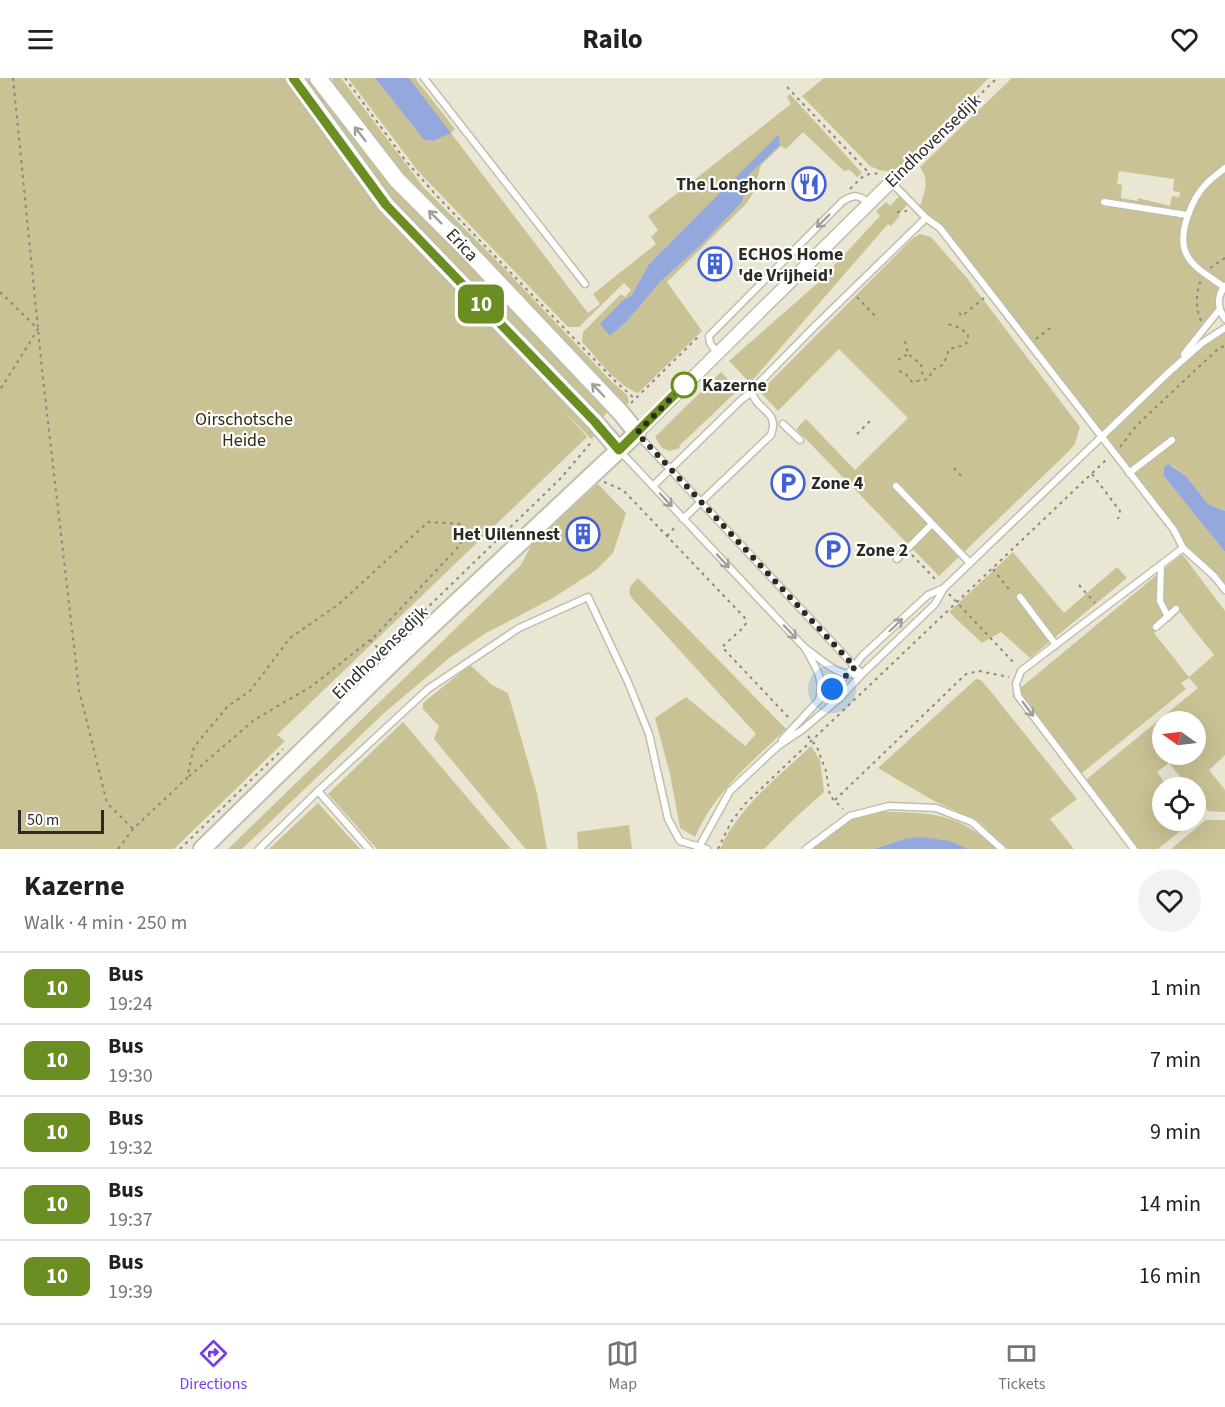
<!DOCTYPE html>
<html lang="en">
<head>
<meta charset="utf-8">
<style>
  :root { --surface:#fff; --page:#f2f2f2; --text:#202124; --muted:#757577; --line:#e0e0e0; --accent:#7c3aed }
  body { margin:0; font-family:"Source Sans 3",sans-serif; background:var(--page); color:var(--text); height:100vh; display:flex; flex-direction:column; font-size:22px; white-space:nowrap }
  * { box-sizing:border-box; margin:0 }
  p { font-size:20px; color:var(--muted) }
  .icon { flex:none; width:33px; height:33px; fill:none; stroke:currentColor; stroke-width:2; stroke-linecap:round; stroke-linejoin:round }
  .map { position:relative; height:771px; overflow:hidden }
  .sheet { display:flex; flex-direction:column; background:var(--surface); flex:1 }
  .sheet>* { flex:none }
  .badge { padding:0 12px; border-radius:9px; font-size:21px; line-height:39px }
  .needle { width:39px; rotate:284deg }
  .tools { position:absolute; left:1152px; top:633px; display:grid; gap:12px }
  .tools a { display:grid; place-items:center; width:54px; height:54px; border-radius:50%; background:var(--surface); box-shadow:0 6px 24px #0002; font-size:30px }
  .scale { position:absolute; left:18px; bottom:15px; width:86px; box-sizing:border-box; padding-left:6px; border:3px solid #2b2a23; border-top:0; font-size:16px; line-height:21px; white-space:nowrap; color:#2b2a23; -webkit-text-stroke:4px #fff; paint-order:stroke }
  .you { position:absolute; width:30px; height:30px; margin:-15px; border:4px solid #fff; border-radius:50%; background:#1a73e8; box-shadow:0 0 0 9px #1a73e833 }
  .map>.badge { position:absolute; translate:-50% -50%; box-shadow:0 0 0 3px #fff }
  .round { display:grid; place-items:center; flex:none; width:63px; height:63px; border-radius:32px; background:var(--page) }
  .headline { display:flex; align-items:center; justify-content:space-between; height:102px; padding:0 24px }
  h1 { font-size:28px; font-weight:700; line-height:45px }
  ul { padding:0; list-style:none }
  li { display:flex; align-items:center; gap:18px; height:72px; padding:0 24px; border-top:2px solid var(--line) }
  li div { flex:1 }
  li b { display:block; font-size:22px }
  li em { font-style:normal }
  li .badge { min-width:66px; font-weight:700; text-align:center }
  header { display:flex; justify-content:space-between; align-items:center; height:78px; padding:0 24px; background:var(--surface); font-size:27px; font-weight:700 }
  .dock { display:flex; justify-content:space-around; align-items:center; height:84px; border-top:2px solid var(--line); background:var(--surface); font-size:16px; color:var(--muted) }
  .dock a { display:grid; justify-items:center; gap:3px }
  .dock .current { color:var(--accent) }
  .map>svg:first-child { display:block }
</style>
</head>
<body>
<header><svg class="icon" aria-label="menu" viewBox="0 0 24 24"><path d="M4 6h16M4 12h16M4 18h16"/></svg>Railo<svg class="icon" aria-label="heart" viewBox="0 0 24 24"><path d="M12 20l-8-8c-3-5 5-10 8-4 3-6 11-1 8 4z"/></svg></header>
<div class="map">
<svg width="1225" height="771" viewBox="0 0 1225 771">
  <rect width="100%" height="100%" fill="#e9e6d4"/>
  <g fill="#c9c295" fill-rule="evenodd">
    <polygon points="0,0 289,0 363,104 596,356 591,361 562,331 587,359 277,657 285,663 174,771 0,771"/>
    <polygon points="332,0 341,0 424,110 502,188 612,304 627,317 629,324 625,328 404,98 337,10"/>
    <path d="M348,0h27l49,62 9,1 17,-9 -41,-54h6l40,51 -4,4 137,180 12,-9 -7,-10 63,-50 -5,-7 7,-7 -10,-14 143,-112 -4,-7 3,-3 72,79 -5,4 -7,-7 -6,1 -41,-39 -17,17 -5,-3 -20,19 -8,28 -7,11 -79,78 35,49 -64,62c-22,-8 -40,-34 -56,-51l1,-10 38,-38 4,3 6,-7 -7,-7 -45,44h-11l-150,-156zM779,57l1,10 -30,29 -8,28 -41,43 -42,38 -38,18 10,-5 18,-32z"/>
    <polygon points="824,0 989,0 894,94 879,92 870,88 802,18"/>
    <path d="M1012,0h213v208l-6,24 -47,58 53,-40v183l-17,-7 -22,-28 -14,-11 -8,2 -1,8 62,77v38l-42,-42 -9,-18 -234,-302 -21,-18c4,-14 12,-29 1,-43zM1119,93l55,8 -1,12 7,1 -1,5 -7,-1 -2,10 -32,-8v3l-17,-3 1,-13 -5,-1z"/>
    <polygon points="317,6 412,128 609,333 601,341 385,120 309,11"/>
    <polygon points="901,116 908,126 899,136 900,138 891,148 888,146 750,305 729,283 819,204 880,138 876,133 886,124 890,128"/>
    <polygon points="920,156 931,159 966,199 1080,349 1075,366 1067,375 939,498 796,351 806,341 855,392 908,340 839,271 778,333 760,314 913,160"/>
    <polygon points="721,294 738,312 679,368 680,370 669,373 662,370 655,359"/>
    <polygon points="598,406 626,435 613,475 596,492 553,520 486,555 449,580 383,636 242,771 228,771 521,487 533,464"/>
    <polygon points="1013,474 1064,535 1117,489 1127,500 1030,580 1001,554 982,565 949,534"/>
    <path d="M1182,476l43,57v144l-16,15 16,20v22l-17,-1 -12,-15v-8l-7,-1 -20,-24 -12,9 11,15 -6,1v32l31,1 -35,28h-22l-54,-66 116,-95 -9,-10 -8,5 5,6 -109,88 -65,-82zM1180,534l34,43 -25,22 -35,-44zM1162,644h34v32h-34z"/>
    <path d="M638,500l148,151c-34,33 -72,63 -91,108l-15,-9 -10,-54 -15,-56 31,-21 59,49 11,-12 -125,-137c-4,-9 1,-13 7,-19z"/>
    <polygon points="470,587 492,607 508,615 537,715 547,771 526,771 524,769 434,661 439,648 423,631 423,625"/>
    <polygon points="976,601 981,602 992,615 1077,721 1050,741 1074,771 1008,771 977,742 934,723 878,690"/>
    <polygon points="403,644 511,771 377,771 328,716"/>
    <path d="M811,668l9,14 4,32 -29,26 -31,31h-44c19,-42 58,-72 91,-103z"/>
    <polygon points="318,725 360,771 269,771"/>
    <path d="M876,733c55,3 78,-1 122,38h-30l-64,-10 -30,10h-67l33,-25z"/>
    <polygon points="1206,742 1225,742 1225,771 1171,771"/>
    <polygon points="629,747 632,771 578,771 577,754"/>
  </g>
  <g fill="#94a8de">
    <polygon points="375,0 409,0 451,55 433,63 424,62"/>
    <polygon points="779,56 780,67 750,96 742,124 701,167 659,205 627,243 610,258 600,246 622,223 631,218 649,186"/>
    <polygon points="1169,386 1186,398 1208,426 1225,433 1225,474 1163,397 1164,389"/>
    <polygon points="920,759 950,763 968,771 874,771 904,761"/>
  </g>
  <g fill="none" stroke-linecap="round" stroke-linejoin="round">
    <g stroke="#c1beac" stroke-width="9">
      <g id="lane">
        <polyline points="424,0 585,206"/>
        <polyline points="891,104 926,140 940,150 1174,452 1183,470 1214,498 1225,512"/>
        <polyline points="1104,124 1187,137"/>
        <path d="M1225,208c-9,11 -7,23 0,33"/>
        <path d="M1224,209c-12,-9 -29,-18 -36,-30 -13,-20 4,-59 19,-74 5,-5 12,-10 18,-15"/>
        <path d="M718,276l-8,-11 -1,-7 134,-135c12,-7 16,-6 26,2"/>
        <polyline points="1184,276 1219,232"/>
        <polyline points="783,346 800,362"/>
        <polyline points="637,356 862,596"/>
        <path d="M620,373l185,197c18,12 32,30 56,26"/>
        <polyline points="1129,395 1172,362"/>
        <polyline points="653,408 741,322 752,314 755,309 815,248 926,140"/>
        <polyline points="896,408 970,485"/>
        <path d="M683,441l88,-84c9,-25 -14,-23 -19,-43"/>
        <polyline points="897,481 932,446"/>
        <polyline points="1161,487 1160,523 1168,539"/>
        <polyline points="1020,519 1056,567"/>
        <polyline points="1156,549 1176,531"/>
        <path d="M805,570c10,18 20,31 14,52"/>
        <polyline points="782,662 819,622 848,596 862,578 928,517 944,510"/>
        <polyline points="318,713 369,771"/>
        <polyline points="259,771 318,713 428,611 519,550 588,519 628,604 649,656 668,741 680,763 707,771"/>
        <polyline points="698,771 730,713 778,668 802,652 841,619 862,596 935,526 944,510 970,485 1168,295 1202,265 1225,250"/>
        <polyline points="806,771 850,738 889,728 936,730 972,744 1002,771"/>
        <polyline points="1134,771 1018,618 1016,606 1021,593 1183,470"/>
      </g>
    </g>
    <g stroke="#c1beac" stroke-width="15">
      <polyline id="street" points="637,355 899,96"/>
    </g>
    <g stroke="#c1beac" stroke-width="20">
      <g id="secondary">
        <polyline points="294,0 386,127 595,344 619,372"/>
        <polyline points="202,771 395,582 637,355 621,335 465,170 397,102 318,0"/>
      </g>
    </g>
    <g stroke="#8b897c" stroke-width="2" stroke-dasharray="3 4.5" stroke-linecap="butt">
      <polyline points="13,0 43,301 79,612 107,725 133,751"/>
      <polyline points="345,0 405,82 436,117 616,304 635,321"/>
      <polyline points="787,9 869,95"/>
      <polyline points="907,88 997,0"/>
      <path d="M850,111c11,-11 14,-17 31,-15"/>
      <polyline points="897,134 907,133"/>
      <polyline points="1210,190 1225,180"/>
      <polyline points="0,214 38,251 0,312"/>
      <polyline points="857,219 878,241"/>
      <polyline points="959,235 962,238 984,220"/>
      <path d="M1201,243c-6,-14 -5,-28 0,-41"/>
      <polyline points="1036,261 1050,250"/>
      <polyline points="905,263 908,276 921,286 923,301"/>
      <polyline points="898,282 908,276"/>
      <polyline points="899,293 905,295 912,304 928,301 933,292 944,286 949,271 965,267 968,262 968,256 960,250 948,246"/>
      <polyline points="631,325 700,257"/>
      <polyline points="857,356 870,343"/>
      <polyline points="1120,369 1136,348 1219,270 1225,268"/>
      <polyline points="954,390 963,400"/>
      <polyline points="1092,396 1120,433 1118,441"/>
      <polyline points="604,404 623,412 745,540 746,545 744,549 722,569 791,642"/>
      <polyline points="667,458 677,447"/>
      <polyline points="912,477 937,503"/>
      <polyline points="993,491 1007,509 1013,514"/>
      <polyline points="1079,507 1095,525"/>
      <polyline points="949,516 1015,586"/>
      <polyline points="370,562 382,574"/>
      <polyline points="392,564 561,400 593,362"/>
      <polyline points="808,658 817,669 826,693 830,718 843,731"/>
      <polyline points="835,722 966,596 979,593 1009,599"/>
      <polyline points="118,771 133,751 187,700 194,669 227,629 250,613 290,560 339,526 428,444 463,446 461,466 375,558 312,608 254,642 187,700"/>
      <polyline points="180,771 283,671"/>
      <polyline points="718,771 731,744 745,726 1107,381"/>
    </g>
    <use href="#lane" stroke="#fff" stroke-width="6"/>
    <use href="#street" stroke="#fff" stroke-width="12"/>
    <use href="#secondary" stroke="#fff" stroke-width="16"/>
  </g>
  <defs><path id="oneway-shaft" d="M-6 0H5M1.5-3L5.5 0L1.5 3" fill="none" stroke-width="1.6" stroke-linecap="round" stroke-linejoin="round" transform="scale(1.5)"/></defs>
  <g stroke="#a09f9c">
    <use href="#oneway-shaft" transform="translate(360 56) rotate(-128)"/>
    <use href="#oneway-shaft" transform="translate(435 139) rotate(-135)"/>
    <use href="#oneway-shaft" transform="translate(823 143) rotate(135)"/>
    <use href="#oneway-shaft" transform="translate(598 312) rotate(-134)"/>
    <use href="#oneway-shaft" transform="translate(666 422) rotate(47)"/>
    <use href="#oneway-shaft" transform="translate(723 483) rotate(47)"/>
    <use href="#oneway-shaft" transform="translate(896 547) rotate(-44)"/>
    <use href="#oneway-shaft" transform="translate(790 554) rotate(47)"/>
    <use href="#oneway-shaft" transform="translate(1028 631) rotate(53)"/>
  </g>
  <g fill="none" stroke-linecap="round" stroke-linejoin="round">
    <g stroke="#fff" stroke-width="14">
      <polyline id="line" points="293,0 386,127 595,344 619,372 684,307"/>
    </g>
    <use href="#line" stroke="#6b8e23" stroke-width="9"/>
    <polyline stroke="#2b2a23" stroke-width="6" stroke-dasharray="0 10.8" points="684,307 637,355 855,589 832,611"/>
  </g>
  <defs>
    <g id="restaurant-ring" transform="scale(1.725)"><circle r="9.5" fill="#fff" stroke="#4361d4" stroke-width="1.5"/><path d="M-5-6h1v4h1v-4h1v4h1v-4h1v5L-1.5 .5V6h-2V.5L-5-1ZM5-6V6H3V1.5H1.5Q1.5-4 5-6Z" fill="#4361d4"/></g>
    <g id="building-ring" transform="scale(1.725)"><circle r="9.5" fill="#fff" stroke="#4361d4" stroke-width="1.5"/><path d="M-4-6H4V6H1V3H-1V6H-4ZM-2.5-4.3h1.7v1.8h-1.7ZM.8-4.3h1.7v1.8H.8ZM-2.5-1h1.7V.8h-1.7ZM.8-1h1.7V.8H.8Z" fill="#4361d4"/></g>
    <g id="parking-ring" transform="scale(1.725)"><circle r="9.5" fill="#fff" stroke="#4361d4" stroke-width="1.5"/><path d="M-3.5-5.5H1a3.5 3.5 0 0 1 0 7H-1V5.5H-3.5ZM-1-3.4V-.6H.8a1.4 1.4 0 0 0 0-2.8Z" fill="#4361d4"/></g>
  </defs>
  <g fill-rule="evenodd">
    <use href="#restaurant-ring" x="809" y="106"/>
    <use href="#building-ring" x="715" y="186"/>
    <use href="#parking-ring" x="788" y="405"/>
    <use href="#building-ring" x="583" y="456"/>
    <use href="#parking-ring" x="833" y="472"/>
  </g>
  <circle fill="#fff" stroke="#6b8e23" stroke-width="3" cx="684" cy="307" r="12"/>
  <g text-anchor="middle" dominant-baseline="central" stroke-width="4.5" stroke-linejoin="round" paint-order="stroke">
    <g font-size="18" fill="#2b2a23" stroke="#fff">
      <text transform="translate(933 63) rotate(-44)">Eindhovensedijk</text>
      <text transform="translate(462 167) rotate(47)">Erica</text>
      <text transform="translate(380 575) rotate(-44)">Eindhovensedijk</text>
    </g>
    <g font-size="18" font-weight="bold" fill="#2b2a23" stroke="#fff" text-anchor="start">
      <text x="786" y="106" text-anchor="end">The Longhorn</text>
      <text x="738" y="176">ECHOS Home<tspan x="738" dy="21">'de Vrijheid'</tspan></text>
      <text x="811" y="405">Zone 4</text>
      <text x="560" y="456" text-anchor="end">Het Uilennest</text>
      <text x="856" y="472">Zone 2</text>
    </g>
    <g font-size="18" font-weight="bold" fill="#2b2a23" stroke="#fff" text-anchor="start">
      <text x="702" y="307">Kazerne</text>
    </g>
    <g font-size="18" fill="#322d11" stroke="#fff">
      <text x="244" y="341">Oirschotsche<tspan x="244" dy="21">Heide</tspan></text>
    </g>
  </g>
</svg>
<div class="tools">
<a><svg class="needle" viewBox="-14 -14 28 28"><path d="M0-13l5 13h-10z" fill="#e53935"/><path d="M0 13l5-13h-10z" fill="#757577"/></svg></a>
<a><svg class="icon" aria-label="locate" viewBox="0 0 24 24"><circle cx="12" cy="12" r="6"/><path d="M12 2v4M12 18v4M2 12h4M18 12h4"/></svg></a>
</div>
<div class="scale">50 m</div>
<div class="you" style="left:832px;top:611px"></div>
<b class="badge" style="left:481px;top:226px;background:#6b8e23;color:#fff">10</b>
</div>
<section class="sheet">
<div class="headline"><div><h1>Kazerne</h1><p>Walk · 4 min · 250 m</p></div><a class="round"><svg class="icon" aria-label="heart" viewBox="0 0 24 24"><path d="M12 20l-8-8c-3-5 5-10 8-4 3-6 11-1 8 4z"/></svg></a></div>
<ul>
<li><span class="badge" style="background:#6b8e23;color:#fff">10</span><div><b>Bus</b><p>19:24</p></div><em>1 min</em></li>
<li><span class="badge" style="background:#6b8e23;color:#fff">10</span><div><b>Bus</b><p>19:30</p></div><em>7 min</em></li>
<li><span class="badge" style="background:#6b8e23;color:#fff">10</span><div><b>Bus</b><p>19:32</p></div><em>9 min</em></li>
<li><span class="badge" style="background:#6b8e23;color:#fff">10</span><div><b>Bus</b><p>19:37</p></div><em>14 min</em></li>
<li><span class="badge" style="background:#6b8e23;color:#fff">10</span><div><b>Bus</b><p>19:39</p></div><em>16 min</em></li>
</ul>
</section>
<nav class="dock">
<a class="current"><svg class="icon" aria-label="directions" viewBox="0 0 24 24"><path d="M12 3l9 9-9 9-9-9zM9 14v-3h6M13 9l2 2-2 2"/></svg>Directions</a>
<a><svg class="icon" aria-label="map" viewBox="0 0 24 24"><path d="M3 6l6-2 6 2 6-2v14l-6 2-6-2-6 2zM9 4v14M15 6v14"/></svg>Map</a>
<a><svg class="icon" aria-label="tickets" viewBox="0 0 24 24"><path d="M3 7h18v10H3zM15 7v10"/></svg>Tickets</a>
</nav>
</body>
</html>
